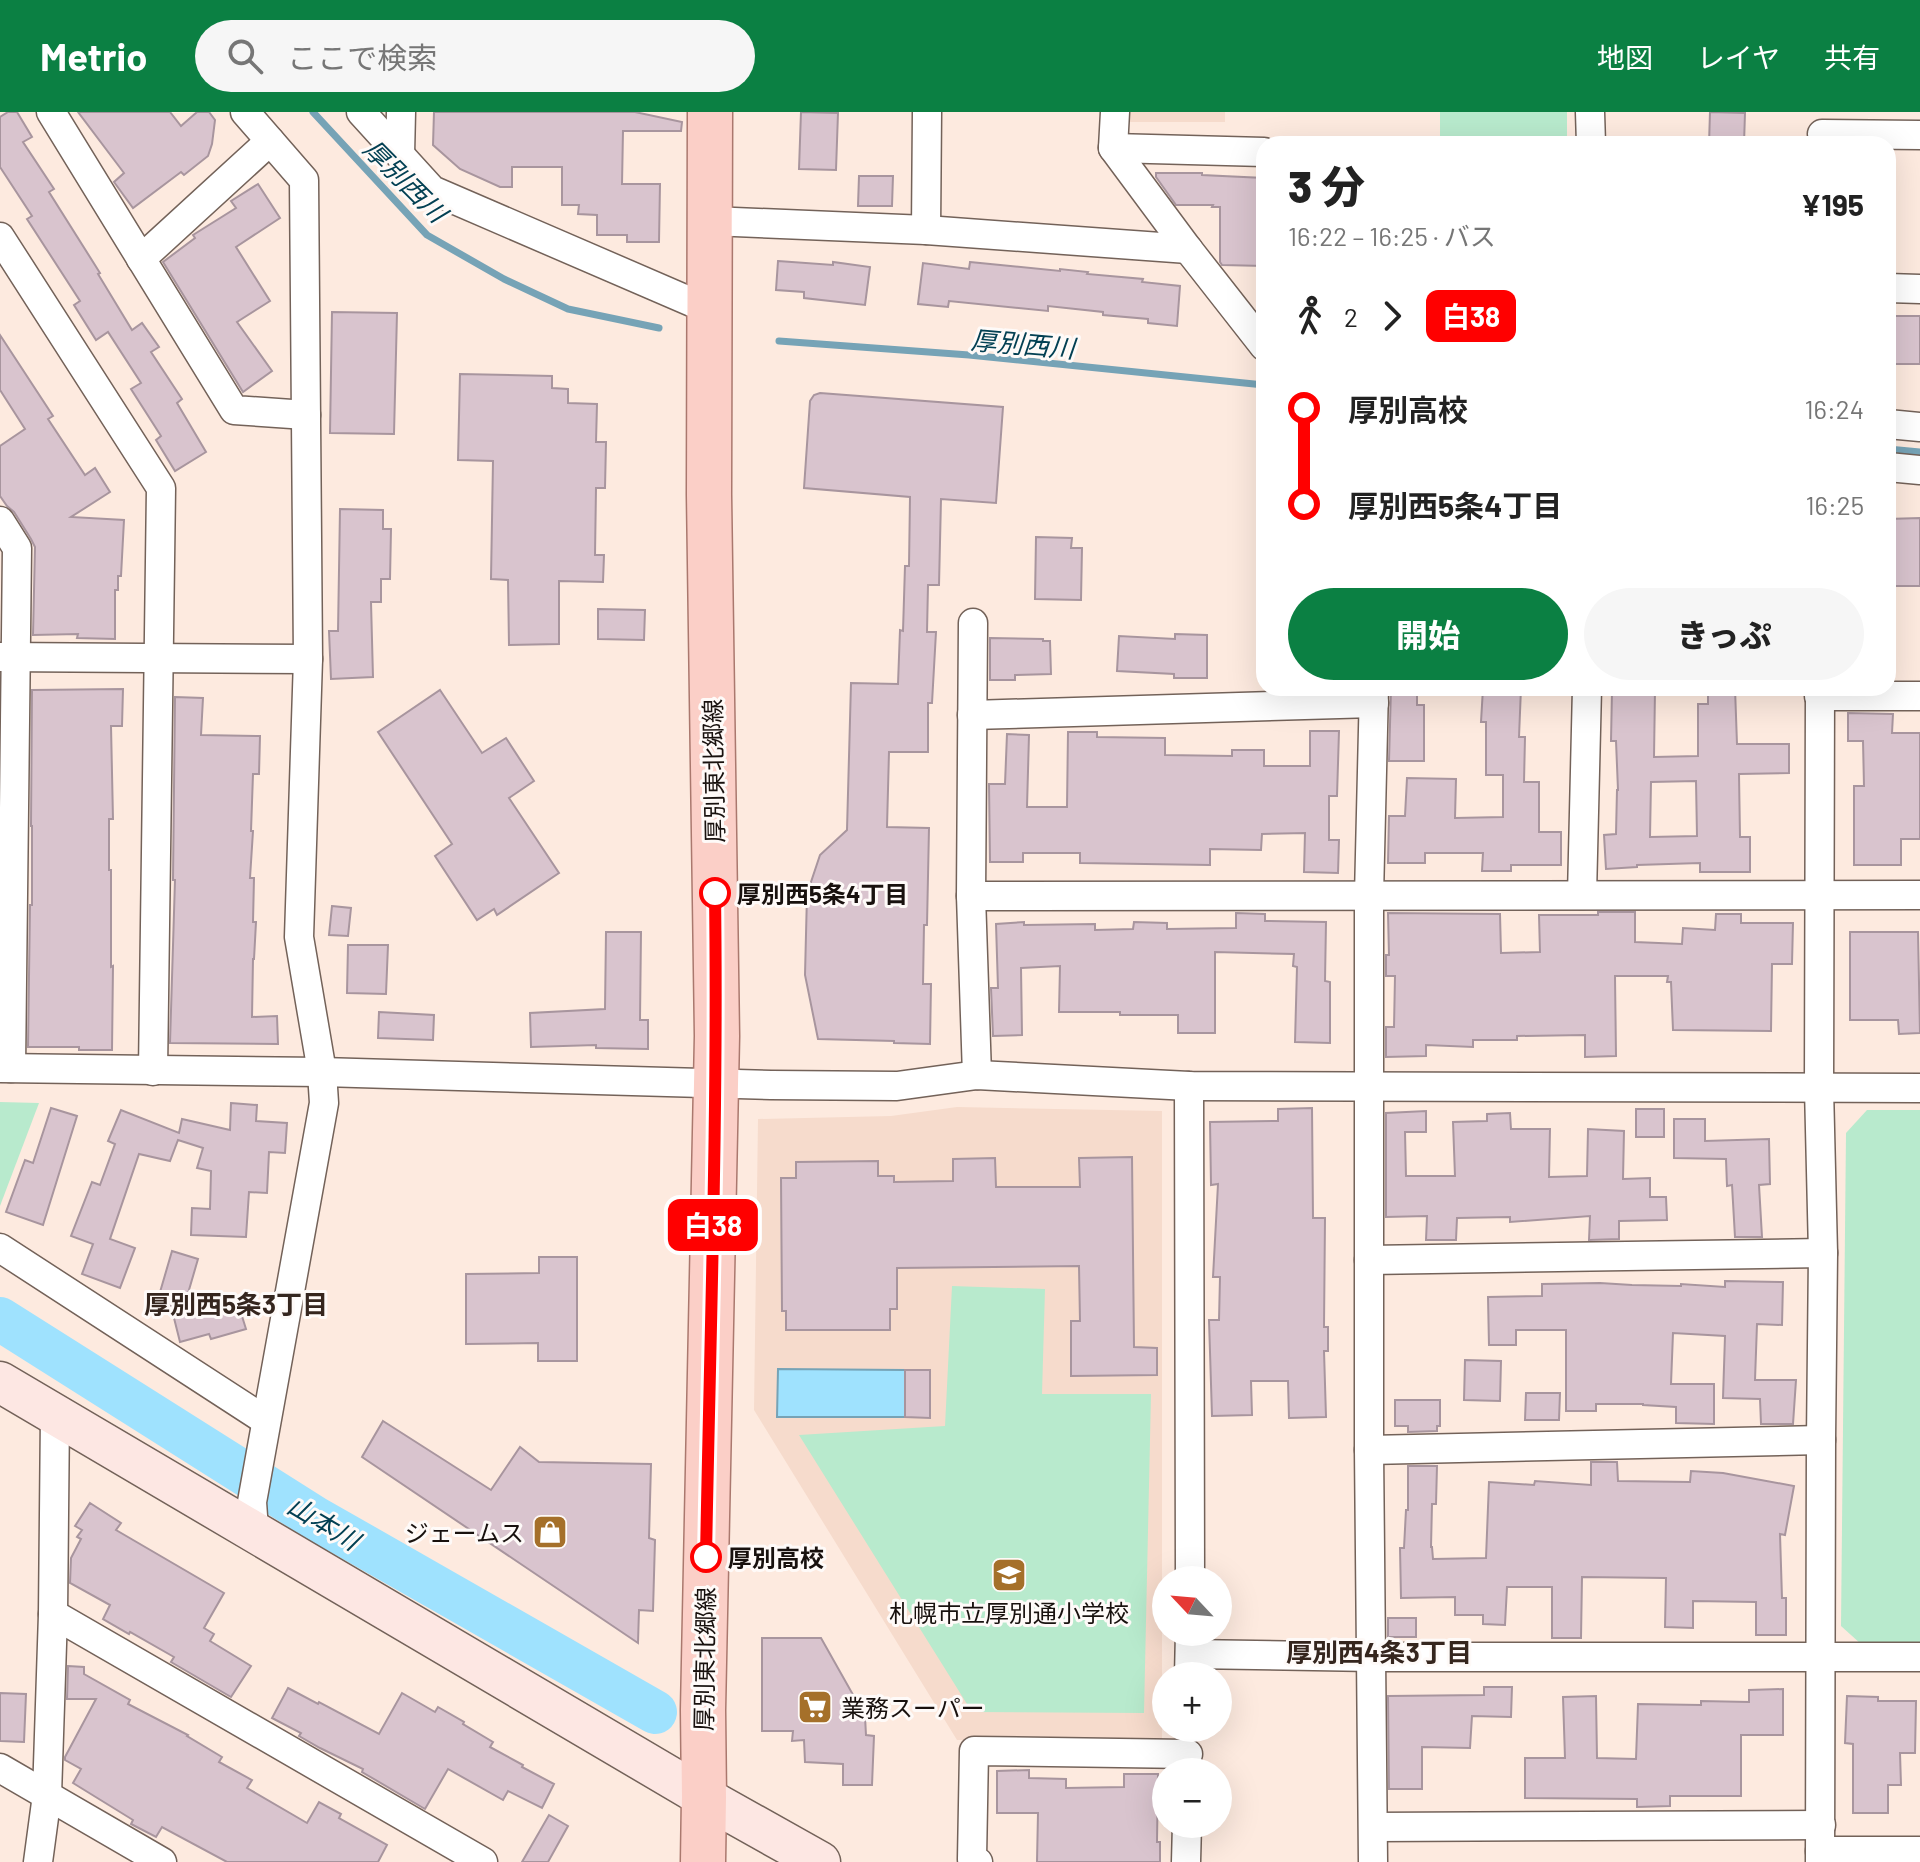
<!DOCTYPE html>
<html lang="ja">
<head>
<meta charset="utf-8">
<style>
  :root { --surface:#fff; --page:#f6f6f6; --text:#222; --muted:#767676; --accent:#0b8043 }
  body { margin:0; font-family:Barlow,"Noto Sans JP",sans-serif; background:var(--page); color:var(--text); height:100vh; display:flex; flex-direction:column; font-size:30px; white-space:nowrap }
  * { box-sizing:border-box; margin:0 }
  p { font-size:26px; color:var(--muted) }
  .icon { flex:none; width:44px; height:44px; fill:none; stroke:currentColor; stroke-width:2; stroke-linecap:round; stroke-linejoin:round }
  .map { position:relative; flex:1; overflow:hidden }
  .details { position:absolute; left:1256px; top:24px; width:640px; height:560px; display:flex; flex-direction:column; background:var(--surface); border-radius:24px; box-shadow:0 8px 32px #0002 }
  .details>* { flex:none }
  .badge { padding:0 16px; border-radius:12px; font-size:28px; line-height:52px }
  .needle { width:52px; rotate:296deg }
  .tools { position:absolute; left:1152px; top:1454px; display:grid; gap:16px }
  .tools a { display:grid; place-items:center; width:80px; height:80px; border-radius:50%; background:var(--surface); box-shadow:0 8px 32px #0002; font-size:40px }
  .map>.badge { position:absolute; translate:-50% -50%; box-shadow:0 0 0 4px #fff }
  .legs { display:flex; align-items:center; gap:12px; height:88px; padding:0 32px; font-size:26px }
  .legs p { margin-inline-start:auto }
  .summary { display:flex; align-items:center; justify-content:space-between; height:136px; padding:0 32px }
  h1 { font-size:44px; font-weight:800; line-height:60px }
  .cta { display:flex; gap:16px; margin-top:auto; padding:16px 32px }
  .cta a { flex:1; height:92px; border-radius:48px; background:var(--accent); color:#fff; font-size:32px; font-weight:800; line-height:92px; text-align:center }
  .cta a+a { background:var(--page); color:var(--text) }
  ul { padding:0 32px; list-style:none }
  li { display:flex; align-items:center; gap:28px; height:96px; font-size:30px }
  li i { display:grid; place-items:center; width:12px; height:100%; margin:0 10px; background:currentColor }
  li i::after { content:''; width:20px; height:20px; margin:-10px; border:6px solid; border-radius:50%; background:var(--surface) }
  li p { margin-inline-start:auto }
  li:first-child i { background:linear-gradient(#0000 50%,currentColor 0) }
  li:last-child i { background:linear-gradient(currentColor 50%,#0000 0) }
  header { display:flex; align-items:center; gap:48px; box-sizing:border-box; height:112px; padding:0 40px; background:var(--accent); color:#fff }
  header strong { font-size:38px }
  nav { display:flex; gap:44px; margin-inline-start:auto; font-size:28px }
  .search { width:560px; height:72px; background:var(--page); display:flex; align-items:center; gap:20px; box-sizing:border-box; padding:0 28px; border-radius:44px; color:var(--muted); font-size:30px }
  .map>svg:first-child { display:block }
</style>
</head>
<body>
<header>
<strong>Metrio</strong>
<div class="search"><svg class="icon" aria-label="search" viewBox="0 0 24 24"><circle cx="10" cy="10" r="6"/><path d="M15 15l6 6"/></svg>ここで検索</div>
<nav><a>地図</a><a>レイヤ</a><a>共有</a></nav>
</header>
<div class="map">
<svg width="1920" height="1750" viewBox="0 0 1920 1750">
  <rect width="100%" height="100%" fill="#fdeadf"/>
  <g fill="#f6dbcc">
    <polygon points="1125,0 1225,0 1225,10 1124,10"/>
    <polygon points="957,995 1162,999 1162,1628 957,1628 754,1298 758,1007 891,1004"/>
  </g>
  <g fill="#b8eacd">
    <rect x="1440" y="0" width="127" height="32"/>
    <polygon points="0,990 39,991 0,1094"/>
    <polygon points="1867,998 1920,998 1920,1531 1861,1532 1841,1514 1846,1021"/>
    <polygon points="952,1174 1045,1177 1042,1282 1151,1282 1144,1601 972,1600 799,1323 945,1314"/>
  </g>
  <polygon fill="#9fe2fe" stroke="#76a3b6" stroke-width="2" points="778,1257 905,1258 905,1305 777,1305"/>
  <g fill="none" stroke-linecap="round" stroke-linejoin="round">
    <g stroke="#76a3b6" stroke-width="7">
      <polyline points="313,0 427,123 504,167 568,197 659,216"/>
      <polyline points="779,229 969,243 1264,273"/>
      <polyline points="1888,337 1920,340"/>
    </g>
    <polyline stroke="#9fe2fe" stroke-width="44" points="0,1207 315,1406 655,1600"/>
  </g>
  <g fill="#d9c4ce" stroke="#a8959e" stroke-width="2" fill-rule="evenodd">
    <polygon points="8,0 17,0 32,25 23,30 54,77 49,80 100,161 98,162 132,218 142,211 159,235 151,240 182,287 177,291 206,340 175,359 156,328 161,324 131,277 141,271 108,220 96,228 74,193 80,189 27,107 32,104 0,55 0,5"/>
    <polygon points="78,0 170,0 181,14 197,0 209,0 215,8 212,32 208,44 184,63 181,60 133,96 114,70 124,61"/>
    <polygon points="434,0 635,0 682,10 681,19 623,19 622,72 660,72 659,130 627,130 627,123 597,123 597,103 578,102 579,93 562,93 562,55 512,55 512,75 500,75 460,57 433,33"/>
    <polygon points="801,0 838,1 836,58 799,57"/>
    <polygon points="1710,0 1745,1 1744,32 1709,32"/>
    <polygon points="1156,61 1202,61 1202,63 1264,66 1264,154 1222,153 1220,150 1220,95 1212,95 1213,93 1176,93 1156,65"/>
    <polygon points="859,64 893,64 892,94 858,94"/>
    <polygon points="258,72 280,106 236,135 270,189 237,210 272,259 243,280 163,150 195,126 193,123 236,96 231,89"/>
    <polygon points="778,149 833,153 833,150 870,155 865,193 804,186 804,180 776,178"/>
    <polygon points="970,150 1060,159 1060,157 1088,160 1087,162 1143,167 1142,170 1180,174 1177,214 1148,211 1148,207 1103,203 1103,200 1048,194 1048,199 949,189 948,195 918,192 923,151 969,157"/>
    <polygon points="332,200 397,201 394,322 330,321"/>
    <rect x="1888" y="204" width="32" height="48"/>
    <polygon points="0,223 53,304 48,307 85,363 95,356 110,380 71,405 124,408 121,464 118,464 118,478 115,478 115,527 77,526 78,522 33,523 35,435 31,427 14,400 7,394 0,384 0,334 25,317 0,278"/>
    <polygon points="460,262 552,264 552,276 568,277 568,291 597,292 596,330 606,330 605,376 596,376 595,443 604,443 603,470 559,469 559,532 509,533 508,468 491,467 493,349 458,348"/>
    <polygon points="820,281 1003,295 996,391 941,387 939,473 928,473 927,520 936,520 932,591 928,591 928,640 889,640 887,715 929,716 927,813 924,813 923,872 931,872 930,932 894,931 894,929 818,927 805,863 807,782 820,743 847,718 851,571 898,572 900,518 903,519 905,454 909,454 910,385 804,376 810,289 814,283"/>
    <polygon points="340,397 383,398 383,417 391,417 390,467 381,467 381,490 371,490 373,565 331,567 329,519 338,519"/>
    <polygon points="1920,406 1920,474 1888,474 1888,407"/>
    <polygon points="1036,425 1072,426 1071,436 1082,436 1081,488 1035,487"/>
    <polygon points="598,497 645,498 644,528 598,527"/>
    <polygon points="1175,522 1207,523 1207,566 1174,566 1174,562 1117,559 1119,524 1175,527"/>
    <polygon points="990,526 1043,527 1043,529 1050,529 1051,562 1015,563 1015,568 990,568"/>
    <polygon points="1391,576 1417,576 1417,593 1424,593 1424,649 1389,649"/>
    <polygon points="1483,576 1521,576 1519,625 1525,625 1524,670 1539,670 1539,720 1561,720 1561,753 1511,753 1511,759 1482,759 1483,741 1425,741 1425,751 1388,751 1389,704 1405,704 1407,666 1456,667 1455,706 1503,705 1503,663 1486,663 1486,610 1481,610"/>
    <path d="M1708,576h27l2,56h52v29l-50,1 1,63h10v35h-50v-9l-63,2v2l-31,2 -2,-34 12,-1 1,-44h1l-2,-49h-5l1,-51h43l-1,67 44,-1v-52h10zM1696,669l1,55 -47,1 1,-55z"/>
    <polygon points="123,577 122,614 111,614 113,707 109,707 109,758 111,758 111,855 113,854 112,938 79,938 79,935 28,935 30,793 32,793 32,714 31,714 32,578"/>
    <polygon points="440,578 482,641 506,626 534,669 509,686 559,761 497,803 494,797 477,808 435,744 452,732 378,620"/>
    <polygon points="175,585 203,586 201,623 260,624 259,662 253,662 251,719 253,719 250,766 254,766 253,810 256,810 254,847 253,847 252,905 277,904 278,932 170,931 175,768 173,768"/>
    <polygon points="1848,601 1893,602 1892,621 1920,621 1920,727 1901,727 1901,753 1854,753 1854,674 1864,674 1863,629 1848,629"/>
    <polygon points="1310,619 1339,619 1337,684 1329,684 1329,728 1339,728 1338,761 1304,760 1305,721 1262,722 1261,738 1210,737 1210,753 1080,751 1080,741 1023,741 1023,750 990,750 989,672 1005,672 1007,622 1029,623 1027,695 1067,695 1068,620 1097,620 1097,625 1165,626 1165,643 1232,644 1232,638 1264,638 1264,654 1310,654"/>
    <polygon points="332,794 351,796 348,824 329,823"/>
    <polygon points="1598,800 1635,800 1635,830 1682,832 1683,816 1715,818 1716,802 1741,802 1741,811 1793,811 1792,852 1772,852 1771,919 1673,918 1671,870 1667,870 1668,864 1615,864 1616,944 1585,945 1585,923 1517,924 1517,928 1473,928 1473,935 1426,933 1426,944 1386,945 1386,915 1394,915 1395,864 1386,864 1386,843 1389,843 1388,801 1500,802 1501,841 1540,840 1539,803 1598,803"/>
    <polygon points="1236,801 1265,802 1265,809 1326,810 1325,869 1330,870 1330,931 1295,930 1297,855 1293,854 1294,842 1215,840 1215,921 1178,921 1178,903 1120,903 1120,900 1059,900 1060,854 1021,856 1022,923 993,924 991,876 998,876 996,812 1024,810 1024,813 1095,812 1095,818 1133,817 1134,810 1167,811 1167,817 1236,816"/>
    <polygon points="606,820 641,820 640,908 648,908 648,937 596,936 596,933 531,935 530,901 605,897"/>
    <polygon points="1850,820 1918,820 1920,921 1899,922 1898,908 1850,908"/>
    <polygon points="348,833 388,833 386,882 347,881"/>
    <polygon points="379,900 434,903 433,928 378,926"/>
    <polygon points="231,991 257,993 256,1009 287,1011 285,1041 269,1040 267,1081 249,1080 246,1125 191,1123 192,1096 210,1097 211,1059 197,1056 203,1036 178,1028 170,1049 139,1042 110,1127 135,1136 120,1176 82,1162 93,1132 71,1124 92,1070 100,1073 115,1032 108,1029 121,998 179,1021 182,1007 230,1018"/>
    <polygon points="51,996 77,1004 43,1113 6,1100 25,1048 33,1051"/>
    <polygon points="1312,996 1313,1106 1325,1106 1324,1215 1328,1215 1328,1239 1324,1239 1326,1305 1289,1306 1288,1269 1251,1269 1252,1303 1212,1304 1209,1208 1219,1208 1220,1165 1213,1165 1218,1072 1211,1073 1210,1010 1278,1009 1278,997"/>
    <rect x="1636" y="997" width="28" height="28"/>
    <polygon points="1426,999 1426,1020 1405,1020 1406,1064 1455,1064 1453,1010 1487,1009 1487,1002 1510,1001 1511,1017 1550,1017 1549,1065 1587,1064 1588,1017 1624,1019 1623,1067 1650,1066 1650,1085 1666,1085 1667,1108 1619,1109 1619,1127 1589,1128 1590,1104 1510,1110 1510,1105 1457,1106 1456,1128 1426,1128 1427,1104 1386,1105 1386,1001"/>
    <polygon points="1674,1007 1705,1007 1705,1029 1769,1027 1770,1072 1759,1073 1762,1125 1735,1125 1732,1073 1727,1074 1726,1047 1674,1046"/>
    <polygon points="1132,1045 1134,1235 1157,1236 1157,1263 1071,1264 1071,1209 1080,1209 1079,1154 897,1156 897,1197 890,1197 890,1218 786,1218 786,1199 782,1199 781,1066 796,1066 796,1050 878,1049 878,1064 894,1064 894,1070 953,1069 953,1047 995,1046 996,1075 1080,1075 1079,1046"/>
    <polygon points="172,1139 198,1147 182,1202 236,1185 246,1217 211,1227 209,1222 180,1230 170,1190 158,1187"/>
    <polygon points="539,1145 577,1145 577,1249 538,1249 538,1231 466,1232 466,1162 539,1161"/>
    <polygon points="1725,1169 1783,1170 1782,1213 1757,1212 1755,1268 1796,1268 1793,1312 1761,1312 1760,1287 1723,1286 1725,1224 1673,1221 1671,1272 1714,1272 1714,1312 1676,1311 1676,1295 1643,1293 1643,1292 1596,1292 1596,1299 1566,1299 1566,1218 1516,1218 1516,1233 1489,1233 1488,1185 1542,1184 1542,1172 1600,1171 1632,1173 1681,1174 1681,1172 1725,1175"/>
    <polygon points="1465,1248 1501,1249 1500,1289 1464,1288"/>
    <polygon points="905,1258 930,1258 930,1306 905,1305"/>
    <polygon points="1526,1281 1560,1281 1559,1308 1525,1308"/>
    <polygon points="1395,1288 1440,1288 1440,1314 1437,1314 1437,1319 1408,1320 1408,1314 1395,1314"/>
    <polygon points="383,1309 491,1378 520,1335 539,1350 651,1352 649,1426 655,1428 653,1499 639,1498 638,1531 362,1345"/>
    <polygon points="1591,1350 1617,1350 1618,1369 1690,1370 1691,1359 1723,1361 1794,1374 1785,1423 1780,1422 1782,1486 1786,1486 1786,1523 1756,1523 1756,1490 1693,1489 1693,1516 1665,1515 1666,1466 1582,1465 1581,1526 1552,1526 1552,1475 1507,1475 1505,1513 1483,1512 1483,1503 1455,1503 1455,1485 1401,1486 1400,1436 1404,1436 1406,1398 1408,1398 1408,1354 1437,1354 1436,1392 1432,1392 1431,1435 1432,1435 1433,1447 1486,1446 1489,1370 1534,1373 1535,1369 1591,1373"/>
    <polygon points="90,1391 121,1411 116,1418 224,1481 204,1516 214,1522 210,1529 251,1554 231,1585 171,1550 174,1545 130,1520 129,1522 103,1507 110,1493 70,1471 71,1446 81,1427 77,1425 82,1418 75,1414"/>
    <rect x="1388" y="1506" width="28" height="19"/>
    <polygon points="762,1526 821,1526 865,1604 866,1623 874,1624 872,1673 843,1673 843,1652 805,1650 804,1628 792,1629 793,1619 762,1619"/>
    <polygon points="68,1554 84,1555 84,1562 130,1588 128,1592 188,1623 187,1624 222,1645 219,1650 252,1668 247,1676 307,1711 319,1690 341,1702 339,1706 387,1733 378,1750 227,1750 162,1715 156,1725 131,1712 133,1708 73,1671 81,1657 65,1648 65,1645 96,1587 67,1587"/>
    <polygon points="1484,1575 1512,1575 1511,1605 1472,1604 1470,1636 1422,1635 1422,1677 1389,1677 1388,1584 1484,1583"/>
    <polygon points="288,1576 318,1592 319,1590 379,1622 402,1581 435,1600 438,1595 464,1610 463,1612 493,1630 490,1635 523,1653 522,1655 554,1672 542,1696 508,1679 503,1688 448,1657 425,1697 362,1660 363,1657 320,1636 299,1624 301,1621 272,1606"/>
    <polygon points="1783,1577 1783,1623 1741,1623 1741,1684 1670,1684 1670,1694 1637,1695 1637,1687 1525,1686 1525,1646 1565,1646 1563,1585 1596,1584 1597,1646 1636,1647 1638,1592 1701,1593 1701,1589 1749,1590 1749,1578"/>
    <polygon points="0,1581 26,1582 24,1630 0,1629"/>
    <polygon points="1847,1584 1878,1585 1878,1589 1916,1589 1915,1641 1900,1641 1901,1673 1888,1673 1888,1701 1853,1701 1853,1632 1845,1631"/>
    <polygon points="1029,1658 1029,1666 1066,1667 1066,1676 1124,1675 1124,1662 1158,1662 1157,1730 1160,1730 1160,1750 1037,1750 1038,1701 997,1701 997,1659"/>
    <polygon points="549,1703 568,1714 548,1750 522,1750"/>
  </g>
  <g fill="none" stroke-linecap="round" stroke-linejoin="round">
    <g stroke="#736259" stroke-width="31">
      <g id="street">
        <polyline points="51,0 234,298 306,303"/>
        <polyline points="245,0 304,68 308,547 299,825 322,960 324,991 252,1390 254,1418"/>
        <polyline points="361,0 432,78 710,198"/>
        <polyline points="1115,0 1113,36 1188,137 1264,234"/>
        <polyline points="1590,0 1591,32"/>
        <polyline points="1822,22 1920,23"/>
        <polyline points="1113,36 1264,40"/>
        <polyline points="400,43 401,0"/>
        <polyline points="711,109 926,118 1188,137"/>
        <polyline points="926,118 927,0"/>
        <polyline points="0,125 161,376 153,959"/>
        <polyline points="141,147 270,29"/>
        <polyline points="1888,176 1920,177"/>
        <polyline points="1888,312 1920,315"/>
        <polyline points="1888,355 1920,358"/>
        <polyline points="0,409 17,436 11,956"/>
        <polyline points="973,511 971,784 977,963"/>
        <polyline points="0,545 308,547"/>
        <polyline points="1820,576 1819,976 1823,1141 1821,1328 1820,1750"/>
        <polyline points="1819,584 1920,584"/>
        <polyline points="972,603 1374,591"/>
        <polyline points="1582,783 1587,576"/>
        <polyline points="971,784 1920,783"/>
        <polyline points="0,956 322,960 771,973 897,974 977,963 1189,974 1920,976"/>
        <polyline points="1189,974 1190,1468"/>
        <polyline points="0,1136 265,1308"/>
        <polyline points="1369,1148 1823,1141"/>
        <polyline points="1369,1338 1821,1328"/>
        <polyline points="53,1502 483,1750"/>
        <polyline points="1190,1542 1372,1545 1920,1545"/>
        <polyline points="1189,1564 1190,1520"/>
        <polyline points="0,1656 162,1750"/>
        <polyline points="1374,1715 1821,1713"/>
        <polyline points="1820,1739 1920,1739"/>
        <polyline points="38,1750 47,1683 53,1502 55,1302"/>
        <polyline points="978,1750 972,1747 974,1639 1188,1642"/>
        <polyline points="1186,1750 1187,1712"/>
        <polyline points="1373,1750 1369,1338 1369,784 1374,576"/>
      </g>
    </g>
    <g stroke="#736259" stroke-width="43">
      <polyline id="secondary" points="0,1270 704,1685 820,1750"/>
    </g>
    <g stroke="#aa786e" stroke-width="47">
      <polyline id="primary" points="703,1750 704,1685 703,1598 717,924 709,383 710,0"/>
    </g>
    <use href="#street" stroke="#fff" stroke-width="28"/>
    <use href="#secondary" stroke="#fde7e3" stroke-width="40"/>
    <use href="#primary" stroke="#fbcfc7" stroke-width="44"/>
  </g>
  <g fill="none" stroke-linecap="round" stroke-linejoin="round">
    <g stroke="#fff" stroke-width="18">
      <path id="line-1" d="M706,1445c4,-221 12,-442 9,-664"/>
    </g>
    <use href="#line-1" stroke="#f00" stroke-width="12"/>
  </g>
  <defs>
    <g id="shop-square" transform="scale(1.8)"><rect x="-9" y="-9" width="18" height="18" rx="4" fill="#a5702a" stroke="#fefaf8"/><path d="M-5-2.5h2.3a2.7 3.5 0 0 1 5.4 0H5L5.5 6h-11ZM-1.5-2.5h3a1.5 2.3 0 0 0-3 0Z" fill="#fff"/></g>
    <g id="school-square" transform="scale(1.8)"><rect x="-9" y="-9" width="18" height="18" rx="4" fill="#a5702a" stroke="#fefaf8"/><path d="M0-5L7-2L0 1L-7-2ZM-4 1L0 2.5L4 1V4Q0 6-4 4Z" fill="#fff"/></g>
    <g id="supermarket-square" transform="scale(1.8)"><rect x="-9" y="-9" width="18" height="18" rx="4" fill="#a5702a" stroke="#fefaf8"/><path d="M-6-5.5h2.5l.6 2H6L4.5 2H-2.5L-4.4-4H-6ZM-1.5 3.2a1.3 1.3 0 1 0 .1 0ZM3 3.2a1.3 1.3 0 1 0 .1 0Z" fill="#fff"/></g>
  </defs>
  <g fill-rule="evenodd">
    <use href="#shop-square" x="550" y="1420"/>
    <use href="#school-square" x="1009" y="1463"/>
    <use href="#supermarket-square" x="815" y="1595"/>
  </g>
  <g fill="#fff" stroke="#f00" stroke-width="4">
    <circle cx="715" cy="781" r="14"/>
    <circle cx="706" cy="1445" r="14"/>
  </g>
  <g text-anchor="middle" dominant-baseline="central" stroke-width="6" stroke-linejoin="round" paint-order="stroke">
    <g font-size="24" fill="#18110e" stroke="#fefaf8">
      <text transform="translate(713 659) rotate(-91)">厚別東北郷線</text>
      <text transform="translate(704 1547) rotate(-89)">厚別東北郷線</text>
    </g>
    <g font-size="24" font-weight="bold" fill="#18110e" stroke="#fefaf8" text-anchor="start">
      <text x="737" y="781">厚別西5条4丁目</text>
      <text x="728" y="1445">厚別高校</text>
    </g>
    <g font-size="24" fill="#18110e" stroke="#fefaf8" text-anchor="end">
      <text x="524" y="1420">ジェームス</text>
      <text x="1009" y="1500" text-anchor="middle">札幌市立厚別通小学校</text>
      <text x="841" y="1595" text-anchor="start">業務スーパー</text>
    </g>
    <g font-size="26" font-style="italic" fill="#034053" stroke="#fefaf8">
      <text transform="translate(406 68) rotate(45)">厚別西川</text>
      <text transform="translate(1023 231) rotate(5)">厚別西川</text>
      <text transform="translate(324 1410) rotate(31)">山本川</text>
    </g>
    <g font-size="26" font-weight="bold" fill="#35261e" stroke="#fefaf8">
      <text x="236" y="1191">厚別西5条3丁目</text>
      <text x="1379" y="1539">厚別西4条3丁目</text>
    </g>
  </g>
</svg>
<div class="tools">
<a><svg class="needle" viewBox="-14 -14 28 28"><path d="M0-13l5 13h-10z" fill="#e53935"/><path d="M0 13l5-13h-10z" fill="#767676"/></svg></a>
<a>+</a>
<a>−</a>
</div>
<b class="badge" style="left:713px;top:1113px;background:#f00;color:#fff">白38</b>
<section class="details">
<div class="summary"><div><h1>3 分</h1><p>16:22 – 16:25 · バス</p></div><b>¥195</b></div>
<div class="legs"><svg class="icon" aria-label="walk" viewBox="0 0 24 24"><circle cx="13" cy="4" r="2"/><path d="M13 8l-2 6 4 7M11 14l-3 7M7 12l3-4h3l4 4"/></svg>2<svg class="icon" aria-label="forward" viewBox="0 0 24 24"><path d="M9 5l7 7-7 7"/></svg><b class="badge" style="background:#f00;color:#fff">白38</b></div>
<ul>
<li><i style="color:#f00"></i><b>厚別高校</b><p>16:24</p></li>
<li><i style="color:#f00"></i><b>厚別西5条4丁目</b><p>16:25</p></li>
</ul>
<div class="cta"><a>開始</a><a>きっぷ</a></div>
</section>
</div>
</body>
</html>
